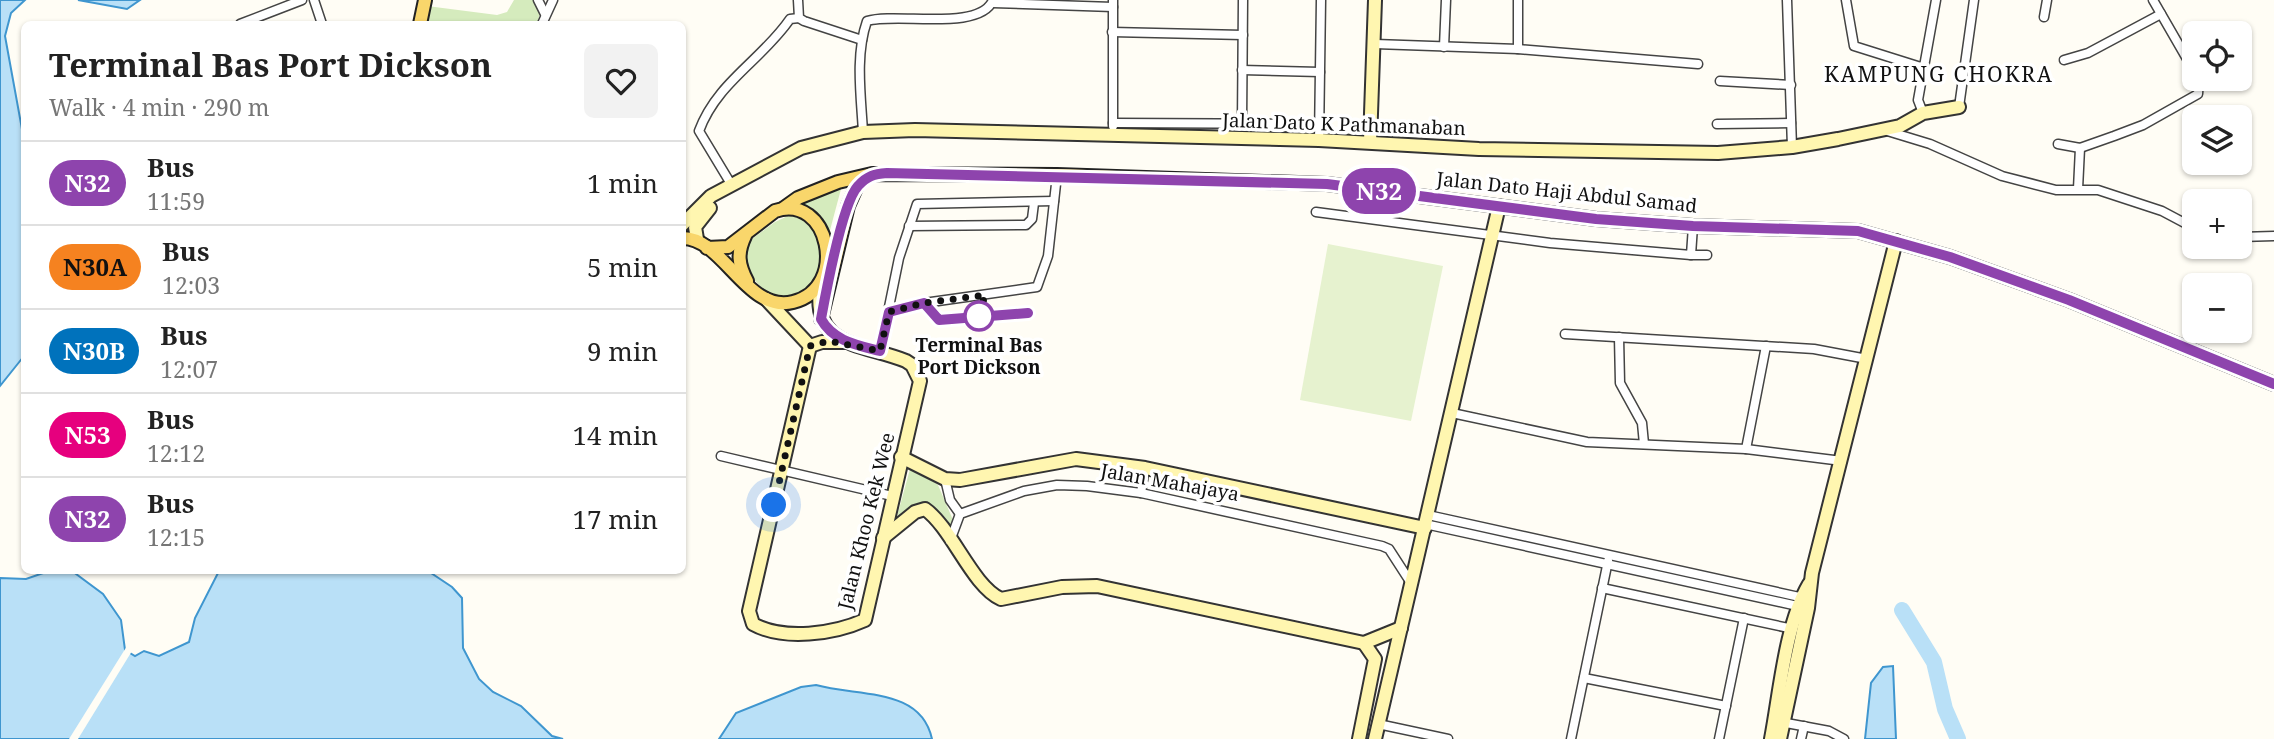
<!DOCTYPE html>
<html lang="en">
<head>
<meta charset="utf-8">
<style>
  :root { --surface:#fff; --page:#f2f2f2; --text:#222; --muted:#767676; --line:#e0e0e0 }
  body { margin:0; font-family:"Noto Serif",serif; background:var(--page); color:var(--text); height:100vh; display:flex; flex-direction:column; font-size:26px; white-space:nowrap }
  * { box-sizing:border-box; margin:0 }
  p { font-size:23px; color:var(--muted) }
  .icon { flex:none; width:38px; height:38px; fill:none; stroke:currentColor; stroke-width:2; stroke-linecap:round; stroke-linejoin:round }
  .map { position:relative; flex:1; overflow:hidden }
  .details { position:absolute; left:21px; top:21px; width:665px; height:553px; display:flex; flex-direction:column; background:var(--surface); border-radius:10px; box-shadow:0 2px 5px #0004 }
  .details>* { flex:none }
  .badge { padding:0 14px; border-radius:23px; font-size:24px; line-height:46px }
  .buttons { position:absolute; left:2182px; top:21px; display:grid; gap:14px }
  .buttons a { display:grid; place-items:center; width:70px; height:70px; border-radius:10px; background:var(--surface); box-shadow:0 2px 5px #0004; font-size:35px }
  .you { position:absolute; width:35px; height:35px; margin:-18px; border:5px solid #fff; border-radius:50%; background:#1a73e8; box-shadow:0 0 0 10px #1a73e833 }
  .map>.badge { position:absolute; translate:-50% -50%; box-shadow:0 0 0 4px #fff }
  .round { display:grid; place-items:center; flex:none; width:74px; height:74px; border-radius:10px; background:var(--page) }
  .head { display:flex; align-items:center; justify-content:space-between; height:119px; padding:0 28px }
  h1 { font-size:33px; font-weight:700; line-height:52px }
  ul { padding:0; list-style:none }
  li { display:flex; align-items:center; gap:21px; height:84px; padding:0 28px; border-top:2px solid var(--line) }
  li div { flex:1 }
  li b { display:block; font-size:26px }
  li em { font-style:normal }
  li .badge { min-width:77px; font-weight:700; text-align:center }
  .map>svg:first-child { display:block }
</style>
</head>
<body>
<div class="map">
<svg width="2274" height="739" viewBox="0 0 2274 739">
  <rect width="100%" height="100%" fill="#fffdf5"/>
  <g fill="#d5ebbd">
    <polygon points="514,0 544,0 537,24 424,24 427,6 497,15 507,12"/>
    <polygon points="837,188 841,189 829,234 812,210 801,204"/>
    <path d="M792,214c63,23 12,118 -34,70 -12,-13 -14,-23 -13,-40l30,-22z"/>
    <polygon points="914,468 938,485 953,520 950,527 947,527 924,505 911,507 896,520 910,469"/>
  </g>
  <polygon fill="#e6f2cf" points="1328,244 1443,266 1411,421 1300,400"/>
  <g fill="#b9e0f7" stroke="#3f96cf" stroke-width="2">
    <polygon points="0,0 25,0 11,13 5,36 24,140 24,356 0,386"/>
    <polygon points="78,0 140,0 127,9"/>
    <polygon points="49,571 72,571 103,594 121,620 125,650 135,656 144,651 159,656 189,642 195,618 219,571 428,571 452,587 462,598 463,648 479,679 493,692 521,706 552,736 563,739 0,739 0,578 26,579"/>
    <polygon points="1893,666 1896,739 1865,739 1871,683 1883,667"/>
    <path d="M816,685c43,12 105,2 116,54h-213l17,-26 65,-26z"/>
  </g>
  <polygon fill="#fffdf5" points="127,646 132,651 78,739 69,739"/>
  <g fill="none" stroke-linecap="round" stroke-linejoin="round">
    <polyline stroke="#b9e0f7" stroke-width="16" points="1902,610 1934,662 1945,709 1958,739"/>
    <g stroke="#444" stroke-width="11">
      <g id="street">
        <polyline points="314,0 322,24"/>
        <polyline points="538,0 545,14"/>
        <polyline points="798,0 799,18 804,21 862,40"/>
        <polyline points="1787,0 1792,147"/>
        <polyline points="1846,0 1854,46 1924,68"/>
        <polyline points="2153,0 2194,71"/>
        <polyline points="993,3 1113,7"/>
        <polyline points="2044,17 2047,0"/>
        <polyline points="240,24 302,0"/>
        <polyline points="542,24 553,0"/>
        <polyline points="1112,32 1243,35"/>
        <polyline points="1375,44 1518,49 1698,64"/>
        <polyline points="1444,47 1446,0"/>
        <polyline points="1518,49 1518,0"/>
        <polyline points="2064,60 2088,53 2161,14"/>
        <polyline points="1242,70 1320,72"/>
        <polyline points="1720,81 1791,85"/>
        <polyline points="1959,107 1974,0"/>
        <polyline points="1923,113 1918,100 1936,0"/>
        <polyline points="1113,123 1319,124"/>
        <polyline points="1242,123 1243,0"/>
        <polyline points="1717,124 1791,123"/>
        <polyline points="1113,126 1113,0"/>
        <polyline points="1884,130 1930,144 2002,176 2056,190 2098,190 2162,211 2194,228"/>
        <path d="M863,132c-2,-36 -8,-77 4,-111 30,-9 113,11 126,-21"/>
        <polyline points="1319,140 1321,0"/>
        <polyline points="2058,144 2080,148 2114,136 2143,125 2198,94 2199,79"/>
        <path d="M731,184l-32,-53c18,-49 63,-71 91,-112l9,-1"/>
        <polyline points="2078,189 2080,148"/>
        <polyline points="1316,212 1550,243 1691,255 1693,226"/>
        <polyline points="909,226 1026,225 1032,219 1034,203"/>
        <polyline points="2240,237 2274,236"/>
        <polyline points="1691,255 1707,255"/>
        <polyline points="889,312 924,303 1037,287 1048,256 1057,175"/>
        <polyline points="1565,334 1814,349 1867,359"/>
        <polyline points="1619,337 1620,383 1642,423 1644,444"/>
        <polyline points="880,351 899,258 917,204 1054,201"/>
        <polyline points="1452,413 1587,442 1746,449 1842,461"/>
        <polyline points="1746,449 1766,346"/>
        <polyline points="721,456 892,496"/>
        <polyline points="945,479 950,500 960,514"/>
        <polyline points="1141,493 1145,468"/>
        <polyline points="1428,515 1804,598"/>
        <polyline points="1425,524 1802,607"/>
        <polyline points="950,541 960,514 1024,491 1057,485 1087,486 1141,493 1382,546 1389,549 1411,583"/>
        <polyline points="1602,588 1793,629"/>
        <polyline points="1584,678 1726,706"/>
        <polyline points="1781,722 1829,731 1844,739"/>
        <polyline points="1378,724 1448,739"/>
        <polyline points="1571,739 1608,561"/>
        <polyline points="1719,739 1744,618"/>
        <polyline points="1801,739 1804,726"/>
      </g>
    </g>
    <g stroke="#333" stroke-width="16">
      <g id="secondary">
        <polyline points="1370,142 1375,0"/>
        <polyline points="682,225 711,196 801,148 863,132 915,130 1319,140 1479,149 1718,153 1792,147 1838,139 1900,126 1923,113 1959,107"/>
        <polyline points="697,239 695,227 710,208"/>
        <polyline points="766,299 810,346"/>
        <path d="M810,346l-61,265 4,13c31,17 81,10 112,-4l55,-239 -8,-16 -6,-4c-46,-18 -97,-14 -85,-78"/>
        <polyline points="810,346 822,342 844,342"/>
        <polyline points="901,457 945,479 960,480 1076,459 1145,468 1425,528"/>
        <path d="M883,538l32,-26 10,-3c27,19 47,77 76,90l61,-12 35,-1 267,57 37,-15"/>
        <polyline points="1359,739 1375,659 1364,643"/>
        <polyline points="1375,739 1499,206"/>
        <path d="M1771,739c9,-47 14,-114 38,-155"/>
        <polyline points="1780,739 1808,608 1812,573 1896,241"/>
      </g>
    </g>
    <g stroke="#222" stroke-width="16">
      <g id="primary">
        <polyline points="420,24 425,0"/>
        <polyline points="784,208 798,198 838,182 872,174 1057,175 1327,184 1596,219 1693,226 1858,231 1950,257 2069,300 2274,384"/>
        <path d="M745,236c-8,17 -7,28 2,45"/>
        <path d="M682,238c41,-1 65,76 111,64 57,-14 36,-110 -18,-91l-47,36 -21,1"/>
        <polyline points="821,319 848,206 856,188"/>
      </g>
    </g>
    <use href="#street" stroke="#fff" stroke-width="8"/>
    <use href="#secondary" stroke="#fff6b0" stroke-width="12"/>
    <use href="#primary" stroke="#f9d66b" stroke-width="12"/>
  </g>
  <g fill="none" stroke-linecap="round" stroke-linejoin="round">
    <g stroke="#fff" stroke-width="16">
      <path id="line" d="M1028,313l-89,7 -15,-17 -35,9 -9,39c-23,-6 -47,-10 -59,-32 5,-27 21,-116 37,-133 9,-10 16,-12 29,-13l440,11 269,35 97,7 165,5 92,26 119,43 205,84"/>
    </g>
    <use href="#line" stroke="#8e44ad" stroke-width="10"/>
    <polyline stroke="#111" stroke-width="7" stroke-dasharray="0 12.6" points="774,505 810,346 829,341 880,351 889,312 924,303 985,295 979,316"/>
  </g>
  <circle fill="#fff" stroke="#8e44ad" stroke-width="3.5" cx="979" cy="316" r="14"/>
  <g text-anchor="middle" dominant-baseline="central" stroke-width="7" stroke-linejoin="round" paint-order="stroke">
    <g font-size="19" fill="#111" stroke="#fff">
      <text transform="translate(1344 124) rotate(2)">Jalan Dato K Pathmanaban</text>
      <text transform="translate(1567 192) rotate(6)">Jalan Dato Haji Abdul Samad</text>
      <text transform="translate(1170 482) rotate(10)">Jalan Mahajaya</text>
      <text transform="translate(866 521) rotate(-76)">Jalan Khoo Kek Wee</text>
    </g>
    <g font-size="19" font-weight="bold" fill="#111" stroke="#fff">
      <text x="979" y="345">Terminal Bas<tspan x="979" dy="22">Port Dickson</tspan></text>
    </g>
    <g font-size="21" letter-spacing="2" fill="#111" stroke="#fff">
      <text x="1939" y="74">KAMPUNG CHOKRA</text>
    </g>
  </g>
</svg>
<div class="buttons">
<a><svg class="icon" aria-label="locate" viewBox="0 0 24 24"><circle cx="12" cy="12" r="6"/><path d="M12 2v4M12 18v4M2 12h4M18 12h4"/></svg></a>
<a><svg class="icon" aria-label="layers" viewBox="0 0 24 24"><path d="M12 4l9 5-9 5-9-5zM3 14l9 5 9-5"/></svg></a>
<a>+</a>
<a>−</a>
</div>
<div class="you" style="left:774px;top:505px"></div>
<b class="badge" style="left:1379px;top:191px;background:#8e44ad;color:#fff">N32</b>
<section class="details">
<div class="head"><div><h1>Terminal Bas Port Dickson</h1><p>Walk · 4 min · 290 m</p></div><a class="round"><svg class="icon" aria-label="heart" viewBox="0 0 24 24"><path d="M12 20l-8-8c-3-5 5-10 8-4 3-6 11-1 8 4z"/></svg></a></div>
<ul>
<li><span class="badge" style="background:#8e44ad;color:#fff">N32</span><div><b>Bus</b><p>11:59</p></div><em>1 min</em></li>
<li><span class="badge" style="background:#f58220;color:#111">N30A</span><div><b>Bus</b><p>12:03</p></div><em>5 min</em></li>
<li><span class="badge" style="background:#0072bc;color:#fff">N30B</span><div><b>Bus</b><p>12:07</p></div><em>9 min</em></li>
<li><span class="badge" style="background:#e6007e;color:#fff">N53</span><div><b>Bus</b><p>12:12</p></div><em>14 min</em></li>
<li><span class="badge" style="background:#8e44ad;color:#fff">N32</span><div><b>Bus</b><p>12:15</p></div><em>17 min</em></li>
</ul>
</section>
</div>
</body>
</html>
